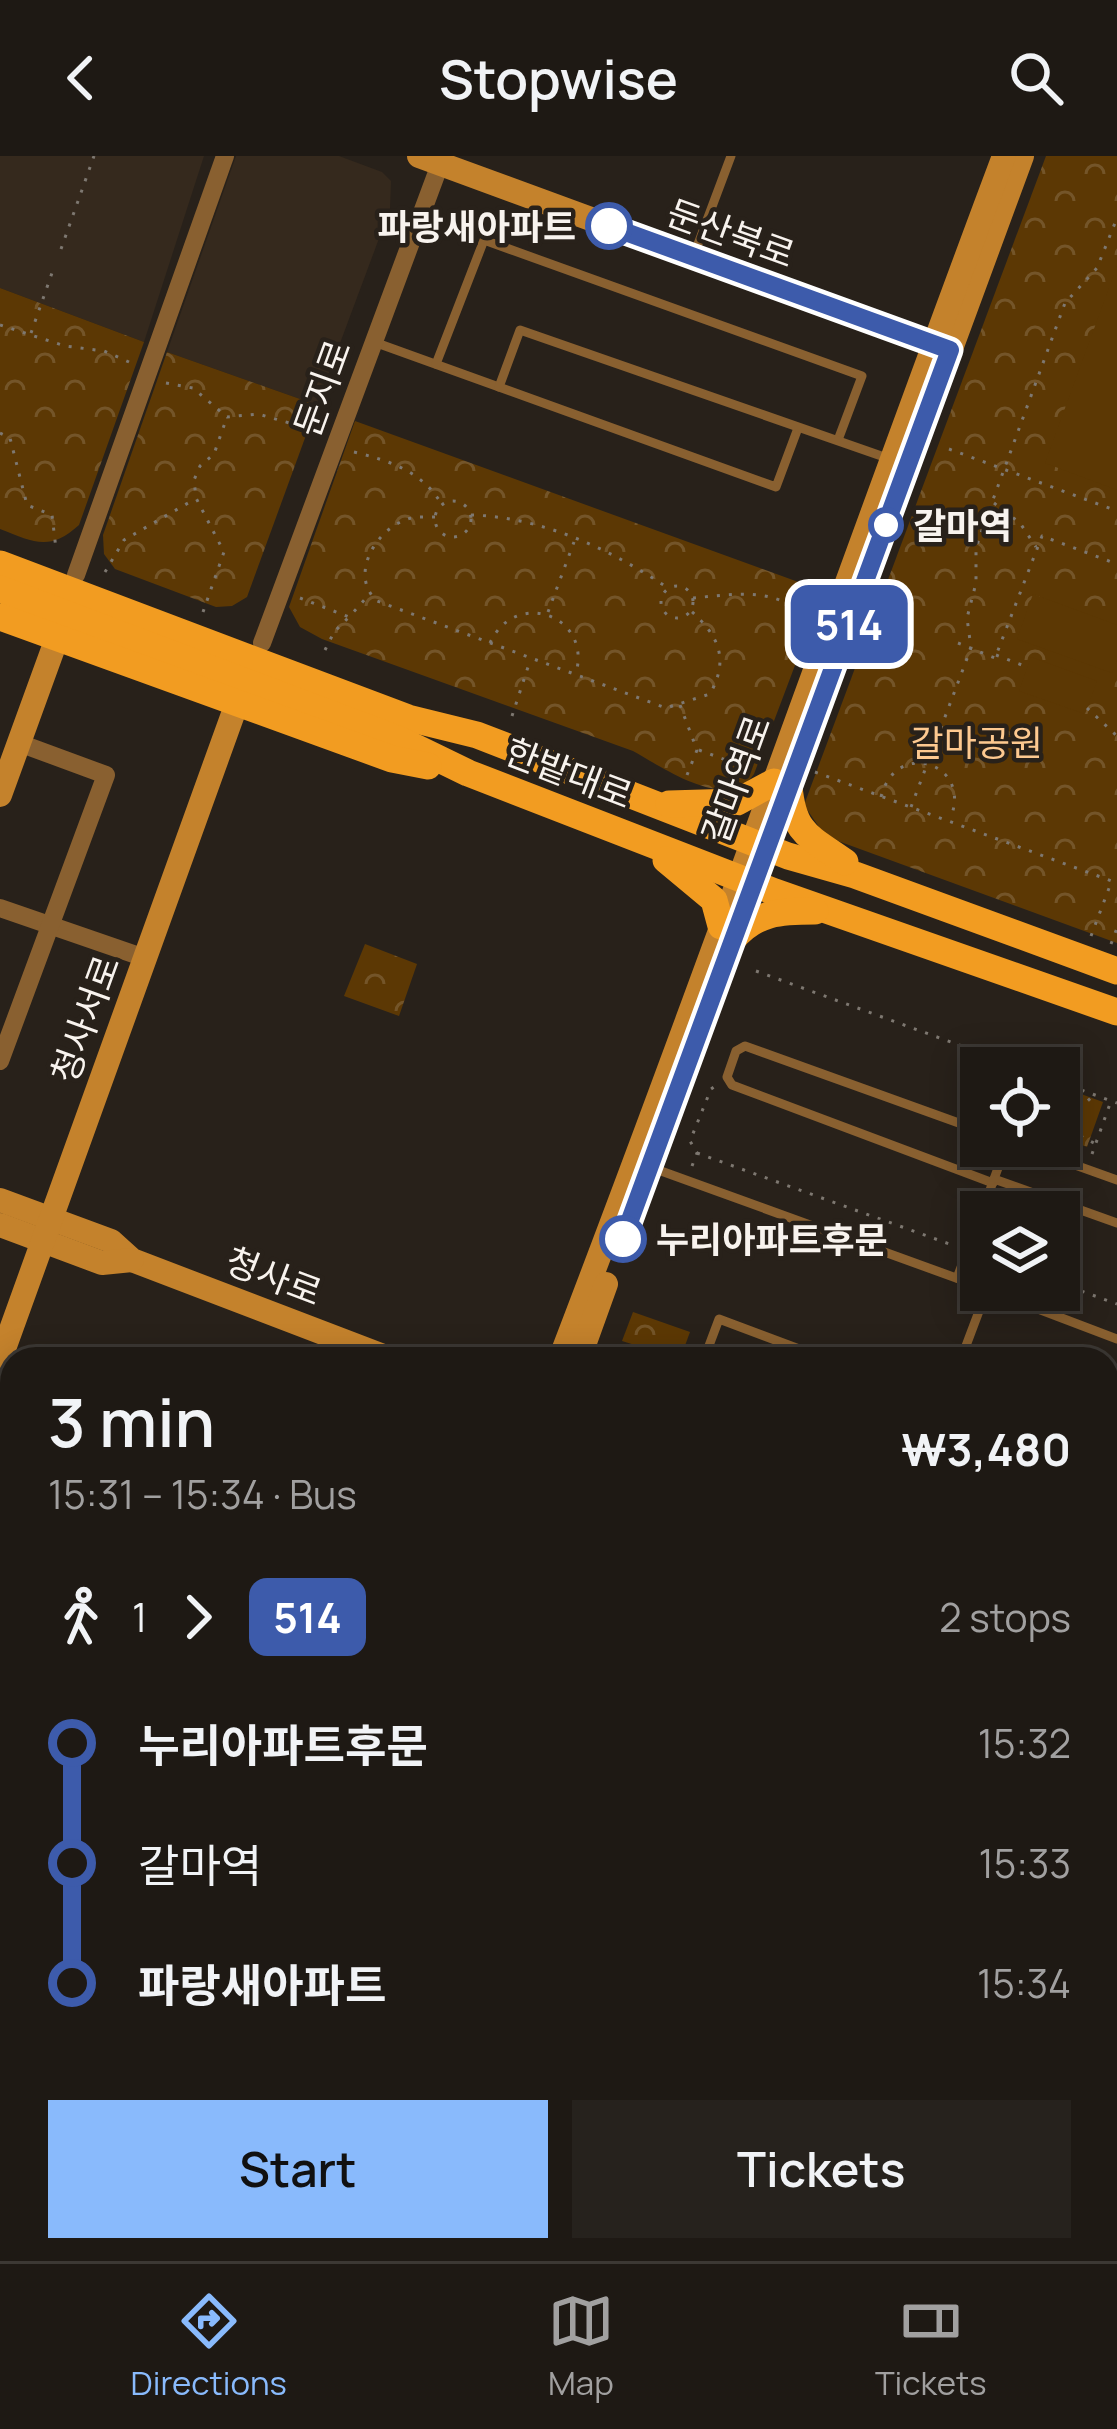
<!DOCTYPE html>
<html lang="en">
<head>
<meta charset="utf-8">
<style>
  :root { --surface:#1e1914; --page:#26221d; --text:#f1f3f6; --muted:#a1a0a0; --line:#3c3834; --accent:#89bafc }
  body { margin:0; font-family:Manrope,"Noto Sans KR",sans-serif; background:var(--page); color:var(--text); height:100vh; display:flex; flex-direction:column; font-size:45px; white-space:nowrap }
  * { box-sizing:border-box; margin:0 }
  p { font-size:39px; color:var(--muted) }
  .icon { flex:none; width:66px; height:66px; fill:none; stroke:currentColor; stroke-width:2; stroke-linecap:round; stroke-linejoin:round }
  .map { position:relative; flex:1; overflow:hidden }
  .drawer { position:absolute; left:0px; top:1191px; width:1119px; height:915px; display:flex; flex-direction:column; background:var(--surface); border-radius:36px 36px 0 0; box-shadow:0 6px 30px #0003,0 0 0 3px var(--line) }
  .drawer>* { flex:none }
  .badge { padding:0 24px; border-radius:18px; font-size:42px; line-height:78px }
  .buttons { position:absolute; left:960px; top:891px; display:grid; gap:24px }
  .buttons a { display:grid; place-items:center; width:120px; height:120px; border-radius:0px; background:var(--surface); box-shadow:0 6px 30px #0003,0 0 0 3px var(--line); font-size:60px }
  .map>.badge { position:absolute; translate:-50% -50%; box-shadow:0 0 0 6px #fff }
  .legs { display:flex; align-items:center; gap:18px; height:132px; padding:0 48px; font-size:39px }
  .legs p { margin-inline-start:auto }
  .head { display:flex; align-items:center; justify-content:space-between; height:204px; padding:0 48px }
  h1 { font-size:66px; font-weight:600; line-height:90px }
  .action { display:flex; gap:24px; margin-top:auto; padding:24px 48px }
  .action a { flex:1; height:138px; border-radius:0px; background:var(--accent); color:#111; font-size:48px; font-weight:600; line-height:138px; text-align:center }
  .action a+a { background:var(--page); color:var(--text) }
  ul { padding:0 48px; list-style:none }
  li { display:flex; align-items:center; gap:42px; height:120px; font-size:45px }
  li i { display:grid; place-items:center; width:18px; height:100%; margin:0 15px; background:currentColor }
  li i::after { content:''; width:30px; height:30px; margin:-15px; border:9px solid; border-radius:50%; background:var(--surface) }
  li p { margin-inline-start:auto }
  li:first-child i { background:linear-gradient(#0000 50%,currentColor 0) }
  li:last-child i { background:linear-gradient(currentColor 50%,#0000 0) }
  header { display:flex; justify-content:space-between; align-items:center; height:156px; padding:0 48px; background:var(--surface); font-size:54px; font-weight:600 }
  .menu { display:flex; justify-content:space-around; align-items:center; height:168px; border-top:3px solid var(--line); background:var(--surface); font-size:33px; color:var(--muted) }
  .menu a { display:grid; justify-items:center; gap:6px }
  .menu .active { color:var(--accent) }
  .map>svg:first-child { display:block }
</style>
</head>
<body>
<header><svg class="icon" aria-label="back" viewBox="0 0 24 24"><path d="M15 5l-7 7 7 7"/></svg>Stopwise<svg class="icon" aria-label="search" viewBox="0 0 24 24"><circle cx="10" cy="10" r="6"/><path d="M15 15l6 6"/></svg></header>
<div class="map">
<svg width="1117" height="2105" viewBox="0 0 1117 2105">
  <defs>
    <pattern id="forest-crowns" width="20" height="18" patternUnits="userSpaceOnUse" patternTransform="scale(3)"><rect width="20" height="18" fill="#5c3804"/><path d="M2 6a3 3 0 1 1 6 0M12 15a3 3 0 1 1 6 0" fill="none" stroke="#745529"/></pattern>
  </defs>
  <rect width="100%" height="100%" fill="#28211a"/>
  <g fill="#35291d">
    <polygon points="0,0 204,0 144,186 0,132"/>
    <polygon points="236,0 339,0 382,16 391,25 390,53 317,249 167,196"/>
    <polygon points="275,2094 701,2094 731,2105 271,2105"/>
  </g>
  <g fill="url(#forest-crowns)">
    <polygon points="1046,0 1117,0 1117,787 838,685 821,674 804,649"/>
    <path d="M0,132l144,54 -65,183c-30,27 -45,17 -79,4z"/>
    <polygon points="167,196 317,249 247,441 232,450 216,451 115,413 104,398 103,379"/>
    <path d="M355,265l468,170 -69,183c-27,39 -90,-6 -121,-23l-311,-112 -22,-12 -11,-20z"/>
    <polygon points="365,788 417,808 399,860 344,840"/>
    <polygon points="1059,930 1103,946 1087,991 1059,980"/>
    <polygon points="633,1156 690,1176 680,1203 622,1185"/>
  </g>
  <g fill="#5c3804">
    <polygon points="1117,110 1117,334 1045,307"/>
    <polygon points="1033,438 1117,469 1117,504 1112,517 1017,483"/>
    <polygon points="1031,501 1097,525 1085,558 1019,535"/>
    <polygon points="308,2094 490,2094 486,2105 306,2105"/>
  </g>
  <g fill="none" stroke-linecap="round" stroke-linejoin="round">
    <g stroke="#7e7871" stroke-width="3" stroke-dasharray="3 9" stroke-linecap="butt">
      <polyline points="61,93 94,0"/>
      <polyline points="0,169 65,190 104,195 129,206"/>
      <polyline points="31,177 52,117"/>
      <polyline points="166,227 193,232 227,261 258,258 300,270"/>
      <polyline points="0,277 10,282 27,349 52,359 56,393"/>
      <polyline points="949,293 1117,355"/>
      <path d="M354,296c36,9 67,19 87,51"/>
      <circle cx="453" cy="363" r="18"/>
      <polyline points="994,347 1020,367 1036,391"/>
      <path d="M471,359c71,2 139,34 197,73"/>
      <path d="M435,361c-10,0 -20,-1 -30,3 -30,11 -56,56 -28,81l289,107 44,-14c20,-36 8,-59 -20,-84"/>
      <polyline points="105,416 124,384 195,343"/>
      <circle cx="677" cy="446" r="16"/>
      <polyline points="300,442 349,461 368,440"/>
      <path d="M693,442c36,-3 74,-11 105,12"/>
      <polyline points="203,456 224,396 196,342 194,324 200,310 214,298 227,261"/>
      <polyline points="548,456 574,386"/>
      <path d="M490,487c25,-55 102,-28 86,30"/>
      <polyline points="958,487 995,502 1042,380 1117,408"/>
      <polyline points="325,494 334,476 348,462"/>
      <polyline points="996,499 1027,511"/>
      <polyline points="680,549 697,594 685,624"/>
      <polyline points="1087,552 1117,580"/>
      <polyline points="512,560 530,505"/>
      <polyline points="699,594 750,613"/>
      <polyline points="815,616 1117,727"/>
      <path d="M881,641c15,-60 93,-33 69,22"/>
      <polyline points="911,651 971,492 967,462 976,427 976,392 983,371 1065,147 1097,112 1117,62"/>
      <polyline points="1091,780 1111,727"/>
      <polyline points="1111,788 1117,772"/>
      <polyline points="756,815 1022,912"/>
      <polyline points="1059,926 1117,947"/>
      <polyline points="1059,969 1094,987"/>
      <polyline points="1059,979 1072,974 1081,951 1093,940"/>
      <polyline points="697,997 955,1090"/>
      <polyline points="1092,998 1111,945"/>
      <polyline points="692,1010 697,997 690,985 711,933 718,928"/>
      <polyline points="1059,1127 1117,1148"/>
      <polyline points="1116,1514 1117,1514"/>
      <polyline points="900,2094 929,2105"/>
      <polyline points="180,2105 184,2094"/>
    </g>
    <g stroke="#896030" stroke-width="9">
      <polyline points="695,96 731,0"/>
      <polyline points="374,186 776,331 798,272"/>
      <polyline points="436,208 484,84 862,220 838,284"/>
      <polyline points="499,231 520,174 890,303"/>
      <polyline points="981,975 745,890 736,895 727,921 732,929 993,1027"/>
      <polyline points="1022,990 1117,1024"/>
      <polyline points="650,1011 981,1131"/>
      <polyline points="994,1023 1117,1067"/>
      <polyline points="982,1056 1006,990"/>
      <polyline points="957,1122 981,1058"/>
      <polyline points="988,1134 1117,1183"/>
      <polyline points="704,1203 719,1163 826,1203"/>
      <polyline points="961,1203 987,1134"/>
      <polyline points="0,1261 12,1265"/>
      <polyline points="1107,1306 1117,1309"/>
      <polyline points="1107,1354 1117,1358"/>
      <polyline points="0,1631 12,1636"/>
      <polyline points="554,2105 558,2094"/>
      <polyline points="657,2105 661,2094"/>
      <polyline points="880,2105 884,2094"/>
    </g>
    <g stroke="#896030" stroke-width="18">
      <polyline points="76,419 225,0"/>
      <polyline points="262,487 443,0"/>
      <polyline points="0,752 145,802"/>
      <polyline points="0,905 106,619 19,587"/>
    </g>
    <g stroke="#c4822c" stroke-width="24">
      <polyline points="419,0 948,194"/>
      <polyline points="801,600 1022,0"/>
      <polyline points="0,639 57,482"/>
      <polyline points="0,1044 111,1085 132,1104 391,1203"/>
      <polyline points="0,1069 102,1107 132,1104"/>
      <path d="M560,1203c153,-399 294,-803 444,-1203"/>
      <polyline points="579,1203 606,1128"/>
      <polyline points="0,1204 237,547"/>
      <polyline points="1107,1470 1117,1474"/>
      <polyline points="0,1803 12,1807"/>
      <polyline points="786,2094 815,2105"/>
      <polyline points="239,2105 243,2094"/>
    </g>
    <g stroke="#f29c21" stroke-width="27">
      <polyline points="0,408 408,562 477,579 788,700 855,719 1117,815"/>
      <polyline points="0,433 400,584 468,617 775,736 1117,856"/>
      <polyline points="0,461 392,603 428,610"/>
      <path d="M789,630c4,48 21,51 56,76"/>
      <polyline points="669,648 737,646 774,626"/>
      <polyline points="666,704 714,744 721,770"/>
      <path d="M733,783c23,-27 47,-28 82,-28"/>
    </g>
  </g>
  <g fill="none" stroke-linecap="round" stroke-linejoin="round">
    <g stroke="#fff" stroke-width="27">
      <polyline id="line-1" points="609,70 950,194 623,1083"/>
    </g>
    <use href="#line-1" stroke="#3d5bab" stroke-width="18"/>
  </g>
  <g fill="#fff" stroke="#3d5bab" stroke-width="6">
    <circle cx="609" cy="70" r="21"/>
    <circle cx="886" cy="369" r="15"/>
    <circle cx="623" cy="1083" r="21"/>
  </g>
  <g text-anchor="middle" dominant-baseline="central" stroke-width="9" stroke-linejoin="round" paint-order="stroke">
    <g font-size="36" font-weight="bold" fill="#f8f3ee" stroke="#28211a" text-anchor="start">
      <text x="576" y="70" text-anchor="end">파랑새아파트</text>
      <text x="913" y="369">갈마역</text>
      <text x="656" y="1083">누리아파트후문</text>
    </g>
    <g font-size="36" fill="#f8f3ee" stroke="#28211a">
      <text transform="translate(731 77) rotate(20)">둔산북로</text>
      <text transform="translate(322 232) rotate(-70)">둔지로</text>
      <text transform="translate(569 617) rotate(21)">한밭대로</text>
      <text transform="translate(736 623) rotate(-70)">갈마역로</text>
      <text transform="translate(85 863) rotate(-70)">청사서로</text>
      <text transform="translate(274 1120) rotate(21)">청사로</text>
    </g>
    <g font-size="36" fill="#fdc990" stroke="#28211a">
      <text x="977" y="586">갈마공원</text>
    </g>
  </g>
</svg>
<div class="buttons">
<a><svg class="icon" aria-label="locate" viewBox="0 0 24 24"><circle cx="12" cy="12" r="6"/><path d="M12 2v4M12 18v4M2 12h4M18 12h4"/></svg></a>
<a><svg class="icon" aria-label="layers" viewBox="0 0 24 24"><path d="M12 4l9 5-9 5-9-5zM3 14l9 5 9-5"/></svg></a>
</div>
<b class="badge" style="left:849px;top:468px;background:#3d5bab;color:#fff">514</b>
<section class="drawer">
<div class="head"><div><h1>3 min</h1><p>15:31 – 15:34 · Bus</p></div><b>₩3,480</b></div>
<div class="legs"><svg class="icon" aria-label="walk" viewBox="0 0 24 24"><circle cx="13" cy="4" r="2"/><path d="M13 8l-2 6 4 7M11 14l-3 7M7 12l3-4h3l4 4"/></svg>1<svg class="icon" aria-label="forward" viewBox="0 0 24 24"><path d="M9 5l7 7-7 7"/></svg><b class="badge" style="background:#3d5bab;color:#fff">514</b><p>2 stops</p></div>
<ul>
<li><i style="color:#3d5bab"></i><b>누리아파트후문</b><p>15:32</p></li>
<li><i style="color:#3d5bab"></i><span>갈마역</span><p>15:33</p></li>
<li><i style="color:#3d5bab"></i><b>파랑새아파트</b><p>15:34</p></li>
</ul>
<div class="action"><a>Start</a><a>Tickets</a></div>
</section>
</div>
<nav class="menu">
<a class="active"><svg class="icon" aria-label="directions" viewBox="0 0 24 24"><path d="M12 3l9 9-9 9-9-9zM9 14v-3h6M13 9l2 2-2 2"/></svg>Directions</a>
<a><svg class="icon" aria-label="map" viewBox="0 0 24 24"><path d="M3 6l6-2 6 2 6-2v14l-6 2-6-2-6 2zM9 4v14M15 6v14"/></svg>Map</a>
<a><svg class="icon" aria-label="tickets" viewBox="0 0 24 24"><path d="M3 7h18v10H3zM15 7v10"/></svg>Tickets</a>
</nav>
</body>
</html>
